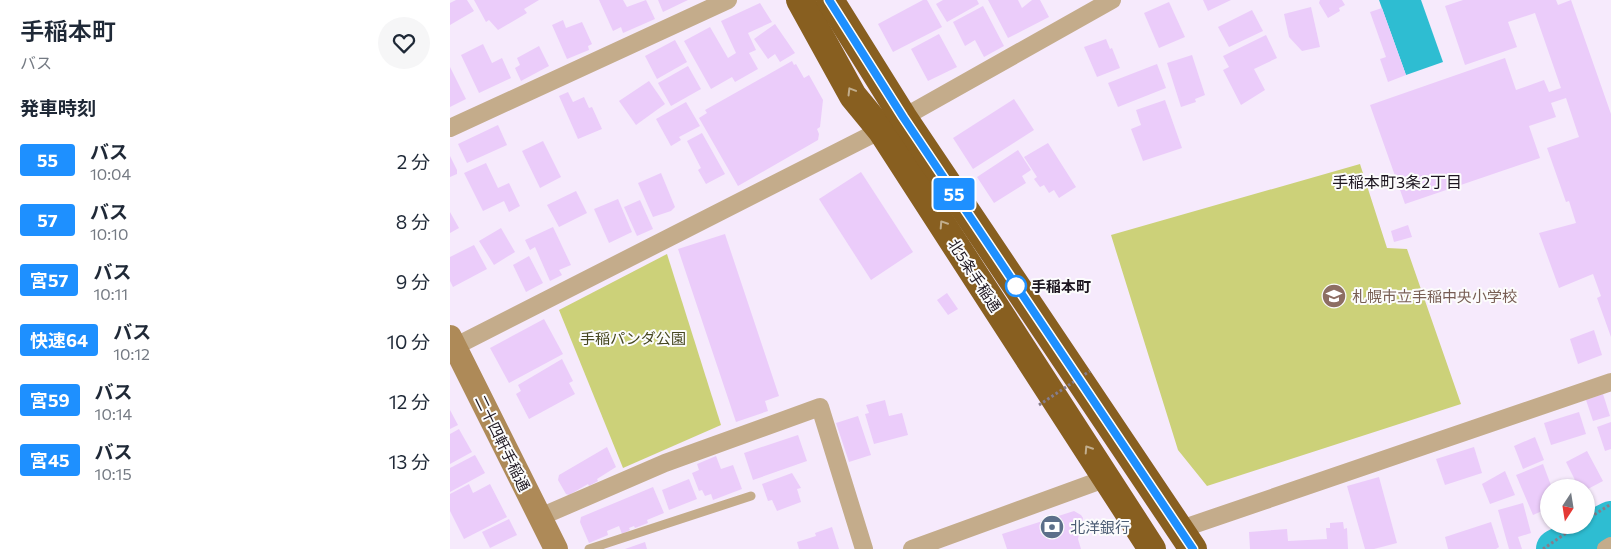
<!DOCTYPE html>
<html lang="ja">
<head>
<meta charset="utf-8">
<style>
  :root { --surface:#fff; --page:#f6f6f7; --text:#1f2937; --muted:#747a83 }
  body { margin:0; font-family:Commissioner,"Noto Sans JP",sans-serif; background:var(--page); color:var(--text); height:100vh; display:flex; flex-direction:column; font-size:19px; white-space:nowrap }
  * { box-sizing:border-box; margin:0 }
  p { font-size:16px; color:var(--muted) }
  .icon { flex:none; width:28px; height:28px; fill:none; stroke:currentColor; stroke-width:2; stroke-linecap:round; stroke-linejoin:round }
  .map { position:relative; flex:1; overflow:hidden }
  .side { display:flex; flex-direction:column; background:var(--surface); width:450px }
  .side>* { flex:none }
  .badge { padding:0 10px; border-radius:4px; font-size:18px; line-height:32px }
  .needle { width:32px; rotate:192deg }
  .fabs { position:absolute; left:1090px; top:479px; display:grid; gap:10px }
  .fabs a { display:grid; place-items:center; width:55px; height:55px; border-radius:50%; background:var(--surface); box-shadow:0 1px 4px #0004; font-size:25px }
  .map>.badge { position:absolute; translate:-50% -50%; box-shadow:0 0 0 2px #fff }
  h2 { padding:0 20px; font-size:19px; line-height:45px }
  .round { display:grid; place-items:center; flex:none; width:52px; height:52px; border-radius:26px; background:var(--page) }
  .head { display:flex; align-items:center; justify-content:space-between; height:85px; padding:0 20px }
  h1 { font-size:24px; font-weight:600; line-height:38px }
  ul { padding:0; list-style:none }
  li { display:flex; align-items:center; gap:15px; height:60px; padding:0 20px }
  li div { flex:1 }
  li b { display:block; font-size:19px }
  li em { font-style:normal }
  li .badge { min-width:55px; font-weight:700; text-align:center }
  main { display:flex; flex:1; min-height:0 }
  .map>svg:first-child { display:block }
</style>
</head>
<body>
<main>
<section class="side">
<div class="head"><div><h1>手稲本町</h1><p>バス</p></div><a class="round"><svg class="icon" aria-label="heart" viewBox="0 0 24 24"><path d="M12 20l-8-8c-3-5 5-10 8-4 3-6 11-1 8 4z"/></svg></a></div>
<h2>発車時刻</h2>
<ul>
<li><span class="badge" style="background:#1e90ff;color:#fff">55</span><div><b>バス</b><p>10:04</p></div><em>2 分</em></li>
<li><span class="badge" style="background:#1e90ff;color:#fff">57</span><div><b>バス</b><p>10:10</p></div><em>8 分</em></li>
<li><span class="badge" style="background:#1e90ff;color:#fff">宮57</span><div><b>バス</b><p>10:11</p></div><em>9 分</em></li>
<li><span class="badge" style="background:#1e90ff;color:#fff">快速64</span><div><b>バス</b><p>10:12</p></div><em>10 分</em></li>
<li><span class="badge" style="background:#1e90ff;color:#fff">宮59</span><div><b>バス</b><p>10:14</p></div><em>12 分</em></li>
<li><span class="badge" style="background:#1e90ff;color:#fff">宮45</span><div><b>バス</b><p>10:15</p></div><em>13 分</em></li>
</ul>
</section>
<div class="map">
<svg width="1161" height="549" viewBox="0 0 1161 549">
  <rect width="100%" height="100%" fill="#f6eafc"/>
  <g fill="#ccd179">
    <polygon points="910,164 937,248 957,249 1011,404 757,486 728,450 661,235"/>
    <polygon points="217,254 271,425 173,468 109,310"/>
  </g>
  <polygon fill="#2ebdd2" points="929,0 971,0 993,62 956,75"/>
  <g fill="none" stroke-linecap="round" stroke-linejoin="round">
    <polyline stroke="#2ebdd2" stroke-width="40" points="1106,549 1161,521"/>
  </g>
  <g fill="#ebccfa">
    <polygon points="6,0 17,0 24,11 0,25 0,3"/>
    <polygon points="24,0 89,0 74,9 77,13 48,30 39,20 36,22"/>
    <polygon points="149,0 173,0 177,7 196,0 205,19 173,33 171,27 163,31"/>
    <polygon points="208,0 238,0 213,12"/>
    <polygon points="473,0 477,0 492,27 443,52 428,24"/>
    <polygon points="493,0 527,0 529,4 497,22 486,4"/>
    <polygon points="538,0 568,0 572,8 582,0 590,0 599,17 558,38"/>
    <polygon points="753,0 781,0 758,11"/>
    <polygon points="870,0 892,0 895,5 889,8 890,11 878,18 869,3"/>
    <polygon points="1013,0 1106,0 1108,5 1121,0 1161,114 1161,337 1147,298 1151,296 1143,274 1109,288 1089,233 1126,223 1119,201 1116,202 1097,148 1129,137 1116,98 1101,103 1106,117 1079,126 1090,158 955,204 920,105 1055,58 1066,90 1094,80 1099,92 1111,88 1085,13 1058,22 1067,47 1015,65 995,6"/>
    <polygon points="719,2 735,37 709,48 694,13"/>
    <polygon points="310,3 322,22 298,33 306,50 299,53 308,69 285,82 282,77 261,89 234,41 260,27 278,58 286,53 271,21"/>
    <polygon points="533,6 554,46 534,57 525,40 515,46 503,22"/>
    <polygon points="861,7 870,47 852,51 839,37 834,14"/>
    <polygon points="932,8 956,75 938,82 930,59 936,57 920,12"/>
    <polygon points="802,10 813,31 779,47 768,27"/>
    <polygon points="113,20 116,28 132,22 142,44 138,46 139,50 117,59 102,25"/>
    <polygon points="325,24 345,53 330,62 325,54 318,59 304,39"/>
    <polygon points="489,34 507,67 478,81 461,49"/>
    <polygon points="816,35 827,58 804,69 815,90 791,105 773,70 779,67 773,56"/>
    <polygon points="656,39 660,49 662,48 670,68 647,77 634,47"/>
    <polygon points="225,40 237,62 207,79 195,56"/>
    <polygon points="33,44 42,63 52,58 61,78 29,93 11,55"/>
    <polygon points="89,46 99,66 71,81 65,68 70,65 67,58"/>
    <polygon points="742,55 755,95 745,99 746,102 731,107 717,63"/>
    <polygon points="342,61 344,65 346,64 354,78 359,75 373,100 370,127 367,129 369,134 368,140 288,186 249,118 257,113 255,110"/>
    <polygon points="707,64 716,88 668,107 658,83"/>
    <polygon points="238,66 251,89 221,106 208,83"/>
    <polygon points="0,67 16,99 0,107"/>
    <polygon points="199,81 215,104 186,125 169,101"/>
    <polygon points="118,92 123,102 134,97 139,108 142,107 152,129 128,139 109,96"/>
    <polygon points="564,99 584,130 523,169 503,138"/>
    <polygon points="715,100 732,148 693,161 681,129 691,125 686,110"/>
    <polygon points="236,102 250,126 229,137 231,140 221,146 206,119"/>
    <polygon points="48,125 57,145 17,163 8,144"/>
    <polygon points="252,133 275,174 256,184 248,170 251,168 237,141"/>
    <polygon points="93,141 111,177 90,188 72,151"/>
    <polygon points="598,143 626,187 609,198 604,190 599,193 594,185 590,187 584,179 587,177 574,157"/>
    <polygon points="568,150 581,170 572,176 576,183 544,203 527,177"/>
    <polygon points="0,156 7,170 7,174 0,177"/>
    <polygon points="36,163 48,188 59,183 70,206 59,212 54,201 33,211 14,173"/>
    <polygon points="411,172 463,252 421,280 369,199"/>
    <polygon points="211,173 225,207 221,211 203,217 188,183"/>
    <polygon points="126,191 137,213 109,227 97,205"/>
    <polygon points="168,199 182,232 159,243 144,209"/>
    <polygon points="190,200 203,229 187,236 174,207"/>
    <polygon points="0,212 9,228 0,233"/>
    <polygon points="958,225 962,237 944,242 941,231"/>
    <polygon points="103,227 121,265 109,270 112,275 100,281 85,247 80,250 75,240"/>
    <polygon points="51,228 65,252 44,265 29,241"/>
    <polygon points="275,234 329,396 315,401 318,411 286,422 228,249"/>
    <polygon points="24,245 37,269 3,287 0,281 0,257"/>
    <polygon points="79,256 93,283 76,292 63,265"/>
    <polygon points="497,293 508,309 498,315 487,300"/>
    <polygon points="94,319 113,354 59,383 40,348"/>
    <polygon points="1144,330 1152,355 1128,364 1120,339"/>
    <polygon points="112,359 123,381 119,383 125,394 79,419 66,394 71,391 68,385"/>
    <polygon points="1153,394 1160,416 1143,421 1136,400"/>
    <polygon points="435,400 439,416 452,413 458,435 424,444 415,414 419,413 416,405"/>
    <polygon points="0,410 8,425 0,429"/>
    <polygon points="1129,412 1136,434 1101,445 1094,423"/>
    <polygon points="408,416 421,455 399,462 386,423"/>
    <polygon points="1161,422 1161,449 1155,451 1147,427"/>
    <polygon points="9,429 22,452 0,464 0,434"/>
    <polygon points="348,435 357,461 303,480 294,453"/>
    <polygon points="1085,437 1094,460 1073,469 1064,446"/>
    <polygon points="157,447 166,467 147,479 148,481 139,486 138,484 119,495 116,494 108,480 109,475"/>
    <polygon points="1024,447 1032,473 995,485 986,459"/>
    <polygon points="1137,451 1153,481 1136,490 1136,488 1129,488 1116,462"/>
    <polygon points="25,455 35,473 0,492 0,468"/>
    <polygon points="266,456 271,469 283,465 292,489 263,500 261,494 255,496 252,490 249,491 242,473 249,470 247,464"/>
    <polygon points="1093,464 1102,488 1099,488 1099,508 1083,515 1066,475"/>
    <polygon points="1055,471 1065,495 1040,504 1032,484"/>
    <polygon points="342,473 351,488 347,489 351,502 327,511 322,500 318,501 312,484"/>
    <polygon points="929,477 947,543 924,549 915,549 897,486"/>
    <polygon points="239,479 247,499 219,510 212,490"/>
    <polygon points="19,484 23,493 40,484 57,517 14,539 0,511 0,494"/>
    <polygon points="203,487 214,513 197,520 198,523 185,528 184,526 179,528 180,530 172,534 169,526 157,531 158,535 139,543 130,522 131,517"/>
    <polygon points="1073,503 1081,533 1068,537 1072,549 1059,549 1048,510"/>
    <polygon points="624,511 631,515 633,518 628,539 631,549 557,549 552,534"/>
    <polygon points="59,519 67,535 40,548 32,532"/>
    <polygon points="893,522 894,529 897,528 898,549 800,549 799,532 837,529 838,541 877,539 876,528 880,528 880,523"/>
    <polygon points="1041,522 1049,547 1046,549 998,549 995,537"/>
    <polygon points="382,527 389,549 349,549 347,542 366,536 365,533"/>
    <polygon points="195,542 197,549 175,549"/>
  </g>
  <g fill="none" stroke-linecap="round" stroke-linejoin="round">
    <g stroke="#867d8b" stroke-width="3" stroke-dasharray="2.5 2.5" stroke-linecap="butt">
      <polyline points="1136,520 1161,504"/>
      <polyline points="1093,549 1128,525"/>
    </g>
    <polyline stroke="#c4ac8b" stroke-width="9" points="139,549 301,496"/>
    <g stroke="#c4ac8b" stroke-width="18">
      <polyline points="0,128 278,0"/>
      <polyline points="0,349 431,130 662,0"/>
      <polyline points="90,517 215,463 370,407 414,549"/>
      <polyline points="731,529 1161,382"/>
      <polyline points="462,549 657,478"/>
      <polyline points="1156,549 1161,546"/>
    </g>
    <polyline stroke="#ae8a58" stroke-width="24" points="0,337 106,549"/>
    <g stroke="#885f20" stroke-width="28">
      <polyline points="350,0 403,96 431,130 702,549"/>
      <polyline points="380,0 453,117 743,549"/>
    </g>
    <polyline stroke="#867d8b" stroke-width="3" stroke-dasharray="2.5 2.5" stroke-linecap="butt" points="589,405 640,371"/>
  </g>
  <defs><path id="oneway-chevron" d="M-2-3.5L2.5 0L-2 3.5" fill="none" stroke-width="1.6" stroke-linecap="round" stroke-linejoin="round" transform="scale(1.25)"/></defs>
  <g stroke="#c2ae8e">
    <use href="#oneway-chevron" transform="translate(401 91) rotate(-121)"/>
    <use href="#oneway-chevron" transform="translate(493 224) rotate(-123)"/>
    <use href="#oneway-chevron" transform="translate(638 449) rotate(-123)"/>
  </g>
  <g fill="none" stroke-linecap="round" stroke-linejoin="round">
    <g stroke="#fff" stroke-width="11">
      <polyline id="line" points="379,0 453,117 743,549"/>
    </g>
    <use href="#line" stroke="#1e90ff" stroke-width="8"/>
  </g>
  <defs>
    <g id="school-disc" transform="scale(1.25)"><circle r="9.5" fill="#8d6e63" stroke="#fcfcfc"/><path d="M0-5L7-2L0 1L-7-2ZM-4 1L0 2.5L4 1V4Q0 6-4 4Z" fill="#fff"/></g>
    <g id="bank-disc" transform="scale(1.25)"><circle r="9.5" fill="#5c6f8a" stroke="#fcfcfc"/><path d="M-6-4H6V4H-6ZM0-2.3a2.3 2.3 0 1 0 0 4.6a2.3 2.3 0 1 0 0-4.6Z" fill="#fff"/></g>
  </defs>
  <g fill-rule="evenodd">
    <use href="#school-disc" x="884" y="296"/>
    <use href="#bank-disc" x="602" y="527"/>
  </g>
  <circle fill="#fff" stroke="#1e90ff" stroke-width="2.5" cx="566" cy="286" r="10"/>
  <g text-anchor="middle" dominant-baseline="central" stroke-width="4" stroke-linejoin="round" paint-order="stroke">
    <g font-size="15" fill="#1e1721" stroke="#fcfcfc">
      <text transform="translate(525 275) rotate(57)">北5条手稲通</text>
      <text transform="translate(53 443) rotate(64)">二十四軒手稲通</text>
    </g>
    <g font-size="15" font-weight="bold" fill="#1e1721" stroke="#fcfcfc" text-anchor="start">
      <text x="581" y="286">手稲本町</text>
    </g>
    <g font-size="15" fill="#785e54" stroke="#fcfcfc" text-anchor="start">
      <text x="902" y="296">札幌市立手稲中央小学校</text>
    </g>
    <g font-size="15" fill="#464720" stroke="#fcfcfc">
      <text x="183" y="338">手稲パンダ公園</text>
    </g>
    <g font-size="15" fill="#4e5e75" stroke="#fcfcfc" text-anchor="start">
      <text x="620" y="527">北洋銀行</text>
    </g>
    <g font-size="16" fill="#1e1721" stroke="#fcfcfc">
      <text x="947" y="181">手稲本町3条2丁目</text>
    </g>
  </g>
</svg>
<div class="fabs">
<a><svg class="needle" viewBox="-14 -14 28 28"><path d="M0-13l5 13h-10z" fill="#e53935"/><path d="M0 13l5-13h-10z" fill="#747a83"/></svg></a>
</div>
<b class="badge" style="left:504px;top:194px;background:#1e90ff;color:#fff">55</b>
</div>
</main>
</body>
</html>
